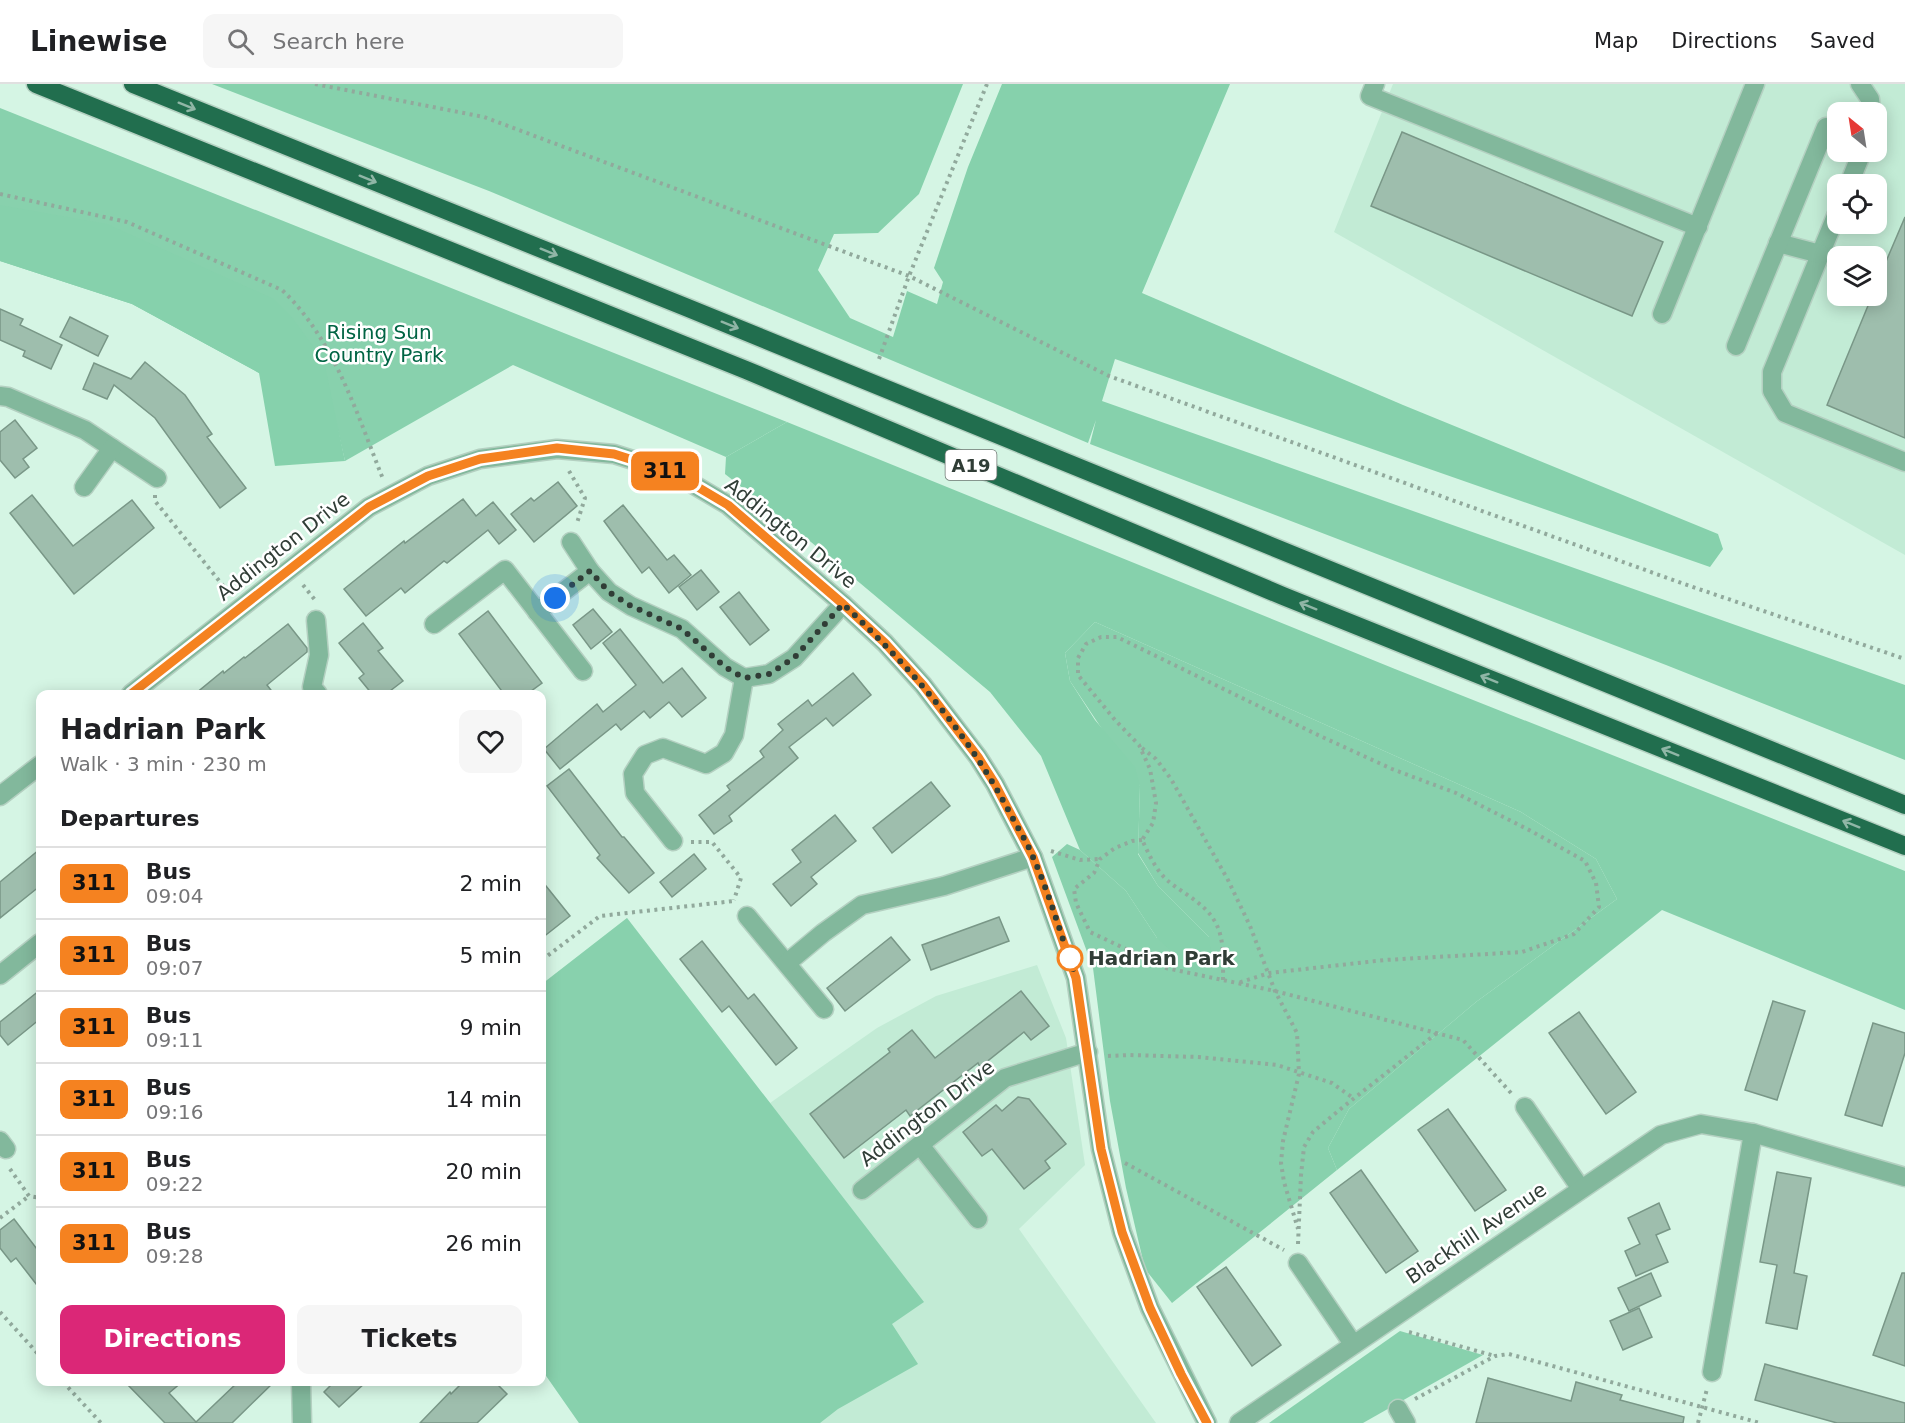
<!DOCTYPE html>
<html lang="en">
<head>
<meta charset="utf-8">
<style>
  :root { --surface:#fff; --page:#f6f6f6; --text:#202124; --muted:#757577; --line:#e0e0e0; --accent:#db2777 }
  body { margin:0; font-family:"DejaVu Sans",sans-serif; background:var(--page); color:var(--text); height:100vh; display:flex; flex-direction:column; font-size:22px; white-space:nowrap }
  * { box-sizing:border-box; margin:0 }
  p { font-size:20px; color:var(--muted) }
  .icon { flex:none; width:33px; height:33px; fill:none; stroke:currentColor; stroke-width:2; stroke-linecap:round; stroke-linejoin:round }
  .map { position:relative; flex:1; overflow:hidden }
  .sheet { position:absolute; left:36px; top:606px; width:510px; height:696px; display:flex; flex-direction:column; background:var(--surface); border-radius:12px; box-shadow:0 3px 15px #0003 }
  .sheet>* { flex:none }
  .badge { padding:0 12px; border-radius:9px; font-size:21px; line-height:39px }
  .needle { width:39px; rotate:330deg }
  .buttons { position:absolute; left:1827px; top:18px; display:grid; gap:12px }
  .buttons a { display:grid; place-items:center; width:60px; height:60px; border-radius:12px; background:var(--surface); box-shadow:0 3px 15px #0003; font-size:30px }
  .you { position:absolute; width:30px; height:30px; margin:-15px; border:4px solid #fff; border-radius:50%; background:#1a73e8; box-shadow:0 0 0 9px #1a73e833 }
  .map>.badge { position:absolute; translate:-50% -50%; box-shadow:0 0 0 3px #fff }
  h2 { padding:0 24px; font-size:22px; line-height:54px }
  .round { display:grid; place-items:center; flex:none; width:63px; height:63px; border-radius:12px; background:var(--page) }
  .summary { display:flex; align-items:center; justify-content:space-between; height:102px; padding:0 24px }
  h1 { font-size:28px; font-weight:600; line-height:45px }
  .cta { display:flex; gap:12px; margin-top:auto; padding:12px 24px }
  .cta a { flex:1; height:69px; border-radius:12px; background:var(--accent); color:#fff; font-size:24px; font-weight:600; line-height:69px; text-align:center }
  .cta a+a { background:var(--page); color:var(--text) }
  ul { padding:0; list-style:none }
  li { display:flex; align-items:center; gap:18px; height:72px; padding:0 24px; border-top:2px solid var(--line) }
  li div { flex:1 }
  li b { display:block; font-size:22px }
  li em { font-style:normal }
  li .badge { min-width:66px; font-weight:700; text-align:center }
  header { display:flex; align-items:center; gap:36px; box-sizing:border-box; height:84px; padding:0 30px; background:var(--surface); border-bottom:2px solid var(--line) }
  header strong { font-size:28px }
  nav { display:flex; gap:33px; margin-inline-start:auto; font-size:21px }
  .search { width:420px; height:54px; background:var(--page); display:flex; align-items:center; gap:15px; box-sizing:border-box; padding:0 21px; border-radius:12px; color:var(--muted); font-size:22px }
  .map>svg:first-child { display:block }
</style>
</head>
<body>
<header>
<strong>Linewise</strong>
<div class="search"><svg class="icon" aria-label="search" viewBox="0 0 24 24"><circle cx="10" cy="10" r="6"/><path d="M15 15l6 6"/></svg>Search here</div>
<nav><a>Map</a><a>Directions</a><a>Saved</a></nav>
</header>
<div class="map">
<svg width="1905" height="1339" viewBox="0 0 1905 1339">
  <rect width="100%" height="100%" fill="#d5f5e4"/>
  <g fill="#c2ebd5" fill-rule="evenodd">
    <path d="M1393,0h512v471l-571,-323zM1838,28h38v40h-38zM1838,100h38v40h-38zM1838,172h38v40h-38z"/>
    <polygon points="627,834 770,1019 877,944 936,912 1037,881 1066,954 1085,1081 1019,1145 1156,1339 579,1339 542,1286 542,900"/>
  </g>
  <g fill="#88d1ad">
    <polygon points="0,24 787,338 726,373 513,281 345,377 333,325 259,289 132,220 0,177"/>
    <polygon points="1095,538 1521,728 1596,775 1617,815 1476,918 1349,1025 1328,1064 1337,1086 1172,1219 1145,1185 1126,1104 1110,1017 1093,884 1052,773 1067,760 1080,766 1126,807 1157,854 1209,853 1158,802 1138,769 1140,702 1070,597 1065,569"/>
    <polygon points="627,834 924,1218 892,1240 918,1280 838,1325 820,1339 579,1339 542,1286 542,900"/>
    <polygon points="1400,1247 1483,1271 1363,1339 1269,1339"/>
  </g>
  <g fill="#86d1ac">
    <polygon points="212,0 963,0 919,110 878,149 834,150 818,186 850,234 893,253 907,207 937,220 943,198 934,184 968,83 1002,0 1230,0 1142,209 1403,321 1718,450 1723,465 1710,483 1115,275 1102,317 1905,601 1905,676 1666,581 1090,360 1096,336 1088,359 489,107"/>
    <polygon points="0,121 107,140 274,215 291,232 324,277 345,377 275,382 259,289 132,220 0,177"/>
    <polygon points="787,338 1395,585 1905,787 1905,926 1662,826 1337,1086 1328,1064 1349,1025 1476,918 1617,815 1596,775 1521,728 1095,538 1065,569 1070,597 1095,636 1135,683 1140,702 1138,770 1158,802 1209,853 1212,879 1194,888 1157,854 1126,807 1080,766 1041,672 990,608 805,453 725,390 726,373"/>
  </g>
  <g fill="#9ebead" stroke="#799787" stroke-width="1.5">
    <polygon points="1402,48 1663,158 1632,232 1371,122"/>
    <polygon points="1905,133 1905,354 1827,321 1872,212 1876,212 1876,201"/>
    <polygon points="0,225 23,235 20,241 62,261 51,285 23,272 25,267 0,256"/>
    <polygon points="70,233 108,252 98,272 60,253"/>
    <polygon points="145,278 185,311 212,350 207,353 246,404 220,424 155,334 114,301 107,315 83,305 94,279 131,295"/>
    <polygon points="15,336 37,364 23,375 29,383 15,394 0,376 0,348"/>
    <polygon points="558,398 577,422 534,458 511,430 531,414 534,417"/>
    <polygon points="32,411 73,462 132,416 154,444 74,510 10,429"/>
    <polygon points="463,415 476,432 493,418 516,446 499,460 488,446 447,479 444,477 405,509 401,504 366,532 344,505 404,457 405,459"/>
    <polygon points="623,421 667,476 674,471 691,491 669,509 649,483 642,489 604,437"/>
    <polygon points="701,486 719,508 697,526 679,503"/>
    <polygon points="739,508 769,546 750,561 720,523"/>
    <polygon points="593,525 612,548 591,565 573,541"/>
    <polygon points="488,527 542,599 527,610 504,610 459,550"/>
    <polygon points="363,539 383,564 378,567 403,597 386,610 372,610 359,594 364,590 339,559"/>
    <polygon points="288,540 307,564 307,568 267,601 274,610 195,610 223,587 224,589 244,573 245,574"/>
    <polygon points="620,545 663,599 682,584 706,614 682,633 669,618 650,634 644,627 621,646 616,640 560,685 544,665 597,620 603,628 636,601 603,559"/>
    <polygon points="853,589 871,611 833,642 826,634 789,663 798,674 729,732 732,737 714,750 699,731 730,706 727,702 764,673 760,667 783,646 778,640 808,616 812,622"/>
    <polygon points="569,685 622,753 624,753 654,789 629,809 597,774 600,771 547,702"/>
    <polygon points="931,698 950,722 892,769 873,744"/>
    <polygon points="835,731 856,757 811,793 817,800 791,822 773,800 801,778 792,766"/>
    <polygon points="40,765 40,802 0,834 0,798"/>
    <polygon points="694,770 706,785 672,813 660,798"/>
    <polygon points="542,797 570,832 542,854"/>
    <polygon points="999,833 1009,857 931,886 922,861"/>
    <polygon points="891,853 910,876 845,927 827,904"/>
    <polygon points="702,857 748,915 754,910 797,964 776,981 729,922 722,928 680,875"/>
    <polygon points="40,906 40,935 8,961 0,951 0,938"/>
    <polygon points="1021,907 1049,942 1031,956 1024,948 980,983 978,979 910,1032 906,1026 844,1074 810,1030 890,968 888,965 912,946 935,974"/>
    <polygon points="1773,917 1805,927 1777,1016 1745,1006"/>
    <polygon points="1579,928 1636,1008 1606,1030 1549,949"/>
    <polygon points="1873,939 1905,949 1905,969 1882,1042 1845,1031"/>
    <polygon points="1018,1013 1029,1015 1066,1060 1045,1077 1050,1084 1024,1105 992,1065 982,1072 963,1048 996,1021 1002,1027"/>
    <polygon points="1448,1025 1506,1106 1475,1127 1418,1046"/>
    <polygon points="1361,1086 1418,1167 1386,1189 1330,1109"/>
    <polygon points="1777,1088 1811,1094 1794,1189 1807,1192 1797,1245 1766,1239 1777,1181 1760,1178"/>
    <polygon points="1659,1119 1670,1145 1656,1151 1668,1178 1636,1192 1625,1167 1640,1160 1628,1134"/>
    <polygon points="14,1135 40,1169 40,1205 16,1174 11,1178 0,1164 0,1146"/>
    <polygon points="1226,1183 1281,1261 1252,1282 1197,1203"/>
    <polygon points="1651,1189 1661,1212 1629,1227 1618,1204"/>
    <polygon points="1902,1189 1905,1189 1905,1282 1873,1271"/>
    <polygon points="1639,1224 1652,1253 1623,1266 1610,1237"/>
    <polygon points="1765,1280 1905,1319 1905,1339 1837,1339 1755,1316"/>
    <polygon points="1488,1294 1571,1317 1576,1298 1622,1311 1620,1316 1684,1333 1683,1339 1476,1339"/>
    <polygon points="125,1298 182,1298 169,1309 196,1338 238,1298 274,1298 232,1339 165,1339"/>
    <polygon points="334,1298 366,1298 339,1323 324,1308"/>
    <polygon points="463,1298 495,1298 507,1310 477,1339 420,1339 450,1308 451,1310"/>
  </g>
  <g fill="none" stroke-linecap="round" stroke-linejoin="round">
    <g stroke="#b4d0c1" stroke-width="21">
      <g id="minor">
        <polyline points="1375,0 1370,12 1698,143"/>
        <polyline points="1860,0 1870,15 1871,28"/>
        <polyline points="1849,100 1862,68"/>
        <polyline points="1838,127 1772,288 1772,307 1785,329 1905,378"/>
        <polyline points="1778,159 1820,170"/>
        <polyline points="1662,230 1755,0"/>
        <polyline points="1736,262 1826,43"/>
        <polyline points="0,312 8,313 85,346 157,394"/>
        <polyline points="84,403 112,364"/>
        <polyline points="571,458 590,487 609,508 631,522 682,545 725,583 744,594 769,590 794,574 843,520"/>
        <polyline points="537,528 590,487"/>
        <polyline points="316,536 319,571 312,603 318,610"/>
        <polyline points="434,540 505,486 583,587"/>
        <polyline points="131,610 369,423 428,392 480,375 557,365 614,370 674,389 728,421 843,520 885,559 923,601 978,673 995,700 1033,773 1076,894 1101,1065 1122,1148 1150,1224 1207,1339"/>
        <polyline points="0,712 40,681"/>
        <polyline points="673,757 635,709 633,690 645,671 663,664 706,680 724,669 734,651 744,594"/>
        <polyline points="747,832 824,925"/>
        <polyline points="787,879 823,849 862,821 944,802 1033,773"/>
        <polyline points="0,891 40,859"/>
        <polyline points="1525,1023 1581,1105"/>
        <polyline points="0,1057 6,1065"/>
        <polyline points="920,1061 978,1135"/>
        <polyline points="862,1106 1005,994 1088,968"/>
        <polyline points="1298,1179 1353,1260"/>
        <polyline points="1712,1288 1753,1049"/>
        <polyline points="301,1298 302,1339"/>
        <polyline points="1398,1325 1406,1339"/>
        <polyline points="1239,1339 1661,1051 1701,1040 1753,1049 1905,1093"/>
      </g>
    </g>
    <g stroke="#b4d0c1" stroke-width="21">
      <g id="highway">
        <polyline points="36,0 746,286 1283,512 1905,762"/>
        <polyline points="133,0 688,224 1905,721"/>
      </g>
    </g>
    <g stroke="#91a99c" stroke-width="4" stroke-dasharray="3 4.5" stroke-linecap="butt">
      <polyline points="315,0 484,33 909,192 1109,292 1684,500 1905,575"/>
      <path d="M0,110l127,28 155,68c52,49 75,124 101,189"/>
      <polyline points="879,275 909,192 987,0"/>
      <polyline points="569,387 585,414 577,439"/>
      <polyline points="155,411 155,417 229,509"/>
      <polyline points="303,501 315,516"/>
      <polyline points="1142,664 1156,675 1171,695 1228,796 1250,842 1275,907 1297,949 1299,990 1283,1057 1281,1079 1284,1098 1298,1145"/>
      <polyline points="1142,756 1132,757 1115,764 1100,775 1094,789 1074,805 1076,819 1090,848 1166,884 1275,907 1463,956 1511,1009"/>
      <polyline points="691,758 712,758 741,794 734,816"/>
      <polyline points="1051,767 1080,776 1100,775"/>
      <polyline points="542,876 600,832 734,817"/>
      <path d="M1223,896c0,-19 2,-43 -9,-60 -11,-18 -32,-27 -47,-40 -12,-11 -18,-26 -25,-40l11,-17 3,-20 -6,-34 -11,-24 -24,-25 -37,-45v-17l8,-14 15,-7h16l203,99 72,33 64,24 75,38 54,30 11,22 3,24 -25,27 -52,18 -137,8 -116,13 -31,10"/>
      <polyline points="1108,972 1129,971 1198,973 1277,981 1332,999 1353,1014"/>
      <polyline points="1125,1079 1284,1166"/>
      <polyline points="10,1085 29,1112 40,1114"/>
      <polyline points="0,1134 29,1112"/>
      <polyline points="1298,1160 1301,1091 1304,1063 1313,1048 1343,1023 1437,949"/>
      <polyline points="0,1228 40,1272"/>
      <polyline points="1409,1248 1495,1272"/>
      <polyline points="63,1298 101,1339"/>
      <polyline points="1415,1315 1495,1272 1509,1270 1760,1339"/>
      <polyline points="1698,1339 1707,1305"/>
    </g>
    <use href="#minor" stroke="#82b89c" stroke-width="18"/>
    <use href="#highway" stroke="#216e4e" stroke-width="18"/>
  </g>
  <defs><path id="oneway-shaft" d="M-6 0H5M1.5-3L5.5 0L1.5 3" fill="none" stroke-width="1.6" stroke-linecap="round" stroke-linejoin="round" transform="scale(1.5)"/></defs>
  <g stroke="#90b6a6">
    <use href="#oneway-shaft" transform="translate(187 22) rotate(22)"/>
    <use href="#oneway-shaft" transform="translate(368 95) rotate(22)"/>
    <use href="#oneway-shaft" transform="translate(549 168) rotate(22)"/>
    <use href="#oneway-shaft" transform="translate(730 241) rotate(22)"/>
    <use href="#oneway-shaft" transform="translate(1308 522) rotate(-158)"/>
    <use href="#oneway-shaft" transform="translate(1489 595) rotate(-158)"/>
    <use href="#oneway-shaft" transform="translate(1670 668) rotate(-158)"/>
    <use href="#oneway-shaft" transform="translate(1851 740) rotate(-158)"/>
  </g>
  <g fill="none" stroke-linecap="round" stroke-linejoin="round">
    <g stroke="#fff" stroke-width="14">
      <polyline id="line" points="131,610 369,423 428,392 480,375 557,364 614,370 674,389 728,421 843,520 885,559 923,601 978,673 995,700 1033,773 1076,894 1101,1065 1122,1148 1150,1224 1181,1290 1207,1339"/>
    </g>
    <use href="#line" stroke="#f58220" stroke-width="9"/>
    <path stroke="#303d36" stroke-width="6" stroke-dasharray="0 10.8" d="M555,514l35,-27 19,21 22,14 51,23 43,38 19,11 25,-4 25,-16 49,-54c69,65 125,129 169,213 7,13 16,27 21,40 16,36 27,75 40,112l-3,-11"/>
  </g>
  <circle fill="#fff" stroke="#f58220" stroke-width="3" cx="1070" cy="874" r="12"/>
  <g text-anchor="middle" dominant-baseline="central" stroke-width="5" stroke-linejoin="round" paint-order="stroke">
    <rect fill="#fff" stroke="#6e7772" stroke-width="1.5" x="945.5" y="366" width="51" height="30" rx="4.5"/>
    <g font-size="18" font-weight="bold" fill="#303d36">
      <text x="971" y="381">A19</text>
    </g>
    <g font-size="20" fill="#006443" stroke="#fff">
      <text x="379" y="248">Rising Sun<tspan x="379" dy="23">Country Park</tspan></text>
    </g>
    <g font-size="20" fill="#303d36" stroke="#fff">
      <text transform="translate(791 449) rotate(39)">Addington Drive</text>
      <text transform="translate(283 462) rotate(-38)">Addington Drive</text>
      <text transform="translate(927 1029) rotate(-37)">Addington Drive</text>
      <text transform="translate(1476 1149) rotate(-34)">Blackhill Avenue</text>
    </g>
    <g font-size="20" font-weight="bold" fill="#303d36" stroke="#fff" text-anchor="start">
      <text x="1088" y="874">Hadrian Park</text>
    </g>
  </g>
</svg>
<div class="buttons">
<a><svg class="needle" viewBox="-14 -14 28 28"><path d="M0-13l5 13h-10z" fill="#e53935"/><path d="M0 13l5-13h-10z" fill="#757577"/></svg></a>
<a><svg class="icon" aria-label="locate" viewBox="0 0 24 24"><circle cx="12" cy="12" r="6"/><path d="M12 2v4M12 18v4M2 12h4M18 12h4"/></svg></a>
<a><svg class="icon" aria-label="layers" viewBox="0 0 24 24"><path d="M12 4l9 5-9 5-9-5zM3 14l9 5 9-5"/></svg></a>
</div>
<div class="you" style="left:555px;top:514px"></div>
<b class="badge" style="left:665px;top:387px;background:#f58220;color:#111">311</b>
<section class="sheet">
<div class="summary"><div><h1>Hadrian Park</h1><p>Walk · 3 min · 230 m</p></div><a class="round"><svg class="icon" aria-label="heart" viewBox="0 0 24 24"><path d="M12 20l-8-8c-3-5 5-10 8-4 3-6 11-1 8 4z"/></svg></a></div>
<h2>Departures</h2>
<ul>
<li><span class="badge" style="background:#f58220;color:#111">311</span><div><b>Bus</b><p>09:04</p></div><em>2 min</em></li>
<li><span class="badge" style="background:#f58220;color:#111">311</span><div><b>Bus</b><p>09:07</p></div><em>5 min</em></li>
<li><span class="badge" style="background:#f58220;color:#111">311</span><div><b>Bus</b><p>09:11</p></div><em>9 min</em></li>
<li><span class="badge" style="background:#f58220;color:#111">311</span><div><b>Bus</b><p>09:16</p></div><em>14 min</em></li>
<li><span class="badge" style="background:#f58220;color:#111">311</span><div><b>Bus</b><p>09:22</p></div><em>20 min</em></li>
<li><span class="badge" style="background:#f58220;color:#111">311</span><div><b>Bus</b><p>09:28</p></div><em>26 min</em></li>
</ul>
<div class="cta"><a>Directions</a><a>Tickets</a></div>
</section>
</div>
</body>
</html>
